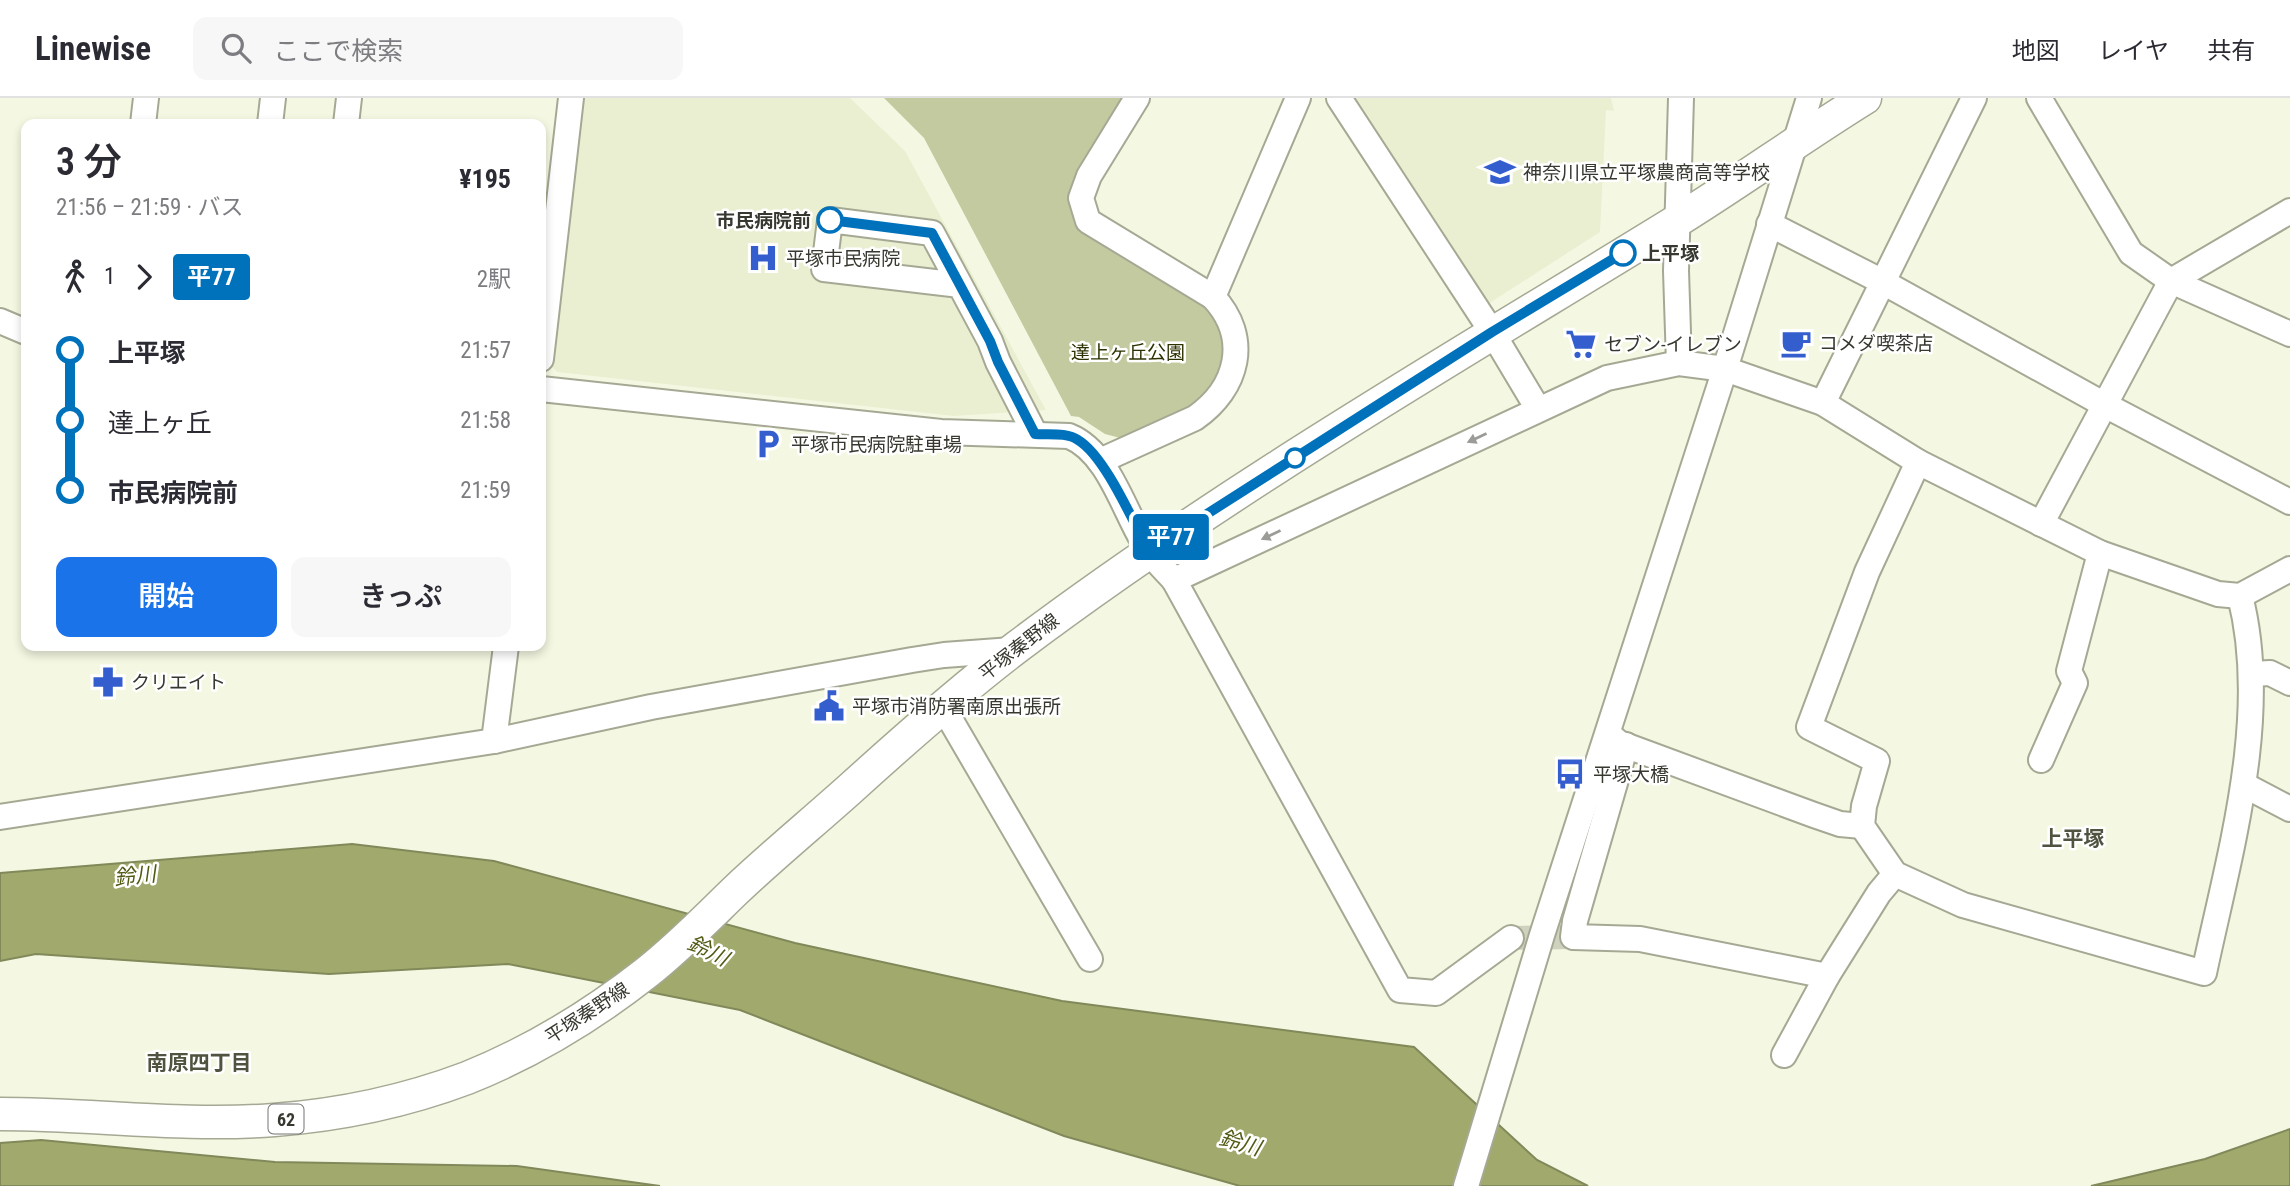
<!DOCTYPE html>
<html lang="ja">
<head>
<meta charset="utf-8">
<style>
  :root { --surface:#fff; --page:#f7f7f7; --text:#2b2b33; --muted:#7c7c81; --line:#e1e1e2; --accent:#1a73e8 }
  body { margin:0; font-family:"Roboto Condensed","Noto Sans JP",sans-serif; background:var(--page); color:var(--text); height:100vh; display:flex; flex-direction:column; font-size:26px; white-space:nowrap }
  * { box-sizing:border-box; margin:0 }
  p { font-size:23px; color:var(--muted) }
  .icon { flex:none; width:38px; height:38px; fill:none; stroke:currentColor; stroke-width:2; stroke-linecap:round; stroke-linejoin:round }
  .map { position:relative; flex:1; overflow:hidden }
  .side { position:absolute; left:21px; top:21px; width:525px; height:532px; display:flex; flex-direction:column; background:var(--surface); border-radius:14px; box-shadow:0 4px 10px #0003 }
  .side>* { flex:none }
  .badge { padding:0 14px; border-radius:5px; font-size:24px; line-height:46px }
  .map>.badge { position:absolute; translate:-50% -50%; box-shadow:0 0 0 4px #fff }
  .legs { display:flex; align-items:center; gap:10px; height:77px; padding:0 35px; font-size:23px }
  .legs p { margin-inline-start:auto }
  .headline { display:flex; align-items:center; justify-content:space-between; height:119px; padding:0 35px }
  h1 { font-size:38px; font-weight:600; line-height:52px }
  .action { display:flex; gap:14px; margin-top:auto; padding:14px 35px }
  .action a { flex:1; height:80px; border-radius:14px; background:var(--accent); color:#fff; font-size:28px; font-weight:600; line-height:80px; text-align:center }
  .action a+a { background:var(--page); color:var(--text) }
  ul { padding:0 35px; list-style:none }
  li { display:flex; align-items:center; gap:24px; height:70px; font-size:26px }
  li i { display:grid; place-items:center; width:10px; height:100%; margin:0 9px; background:currentColor }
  li i::after { content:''; width:18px; height:18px; margin:-9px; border:5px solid; border-radius:50%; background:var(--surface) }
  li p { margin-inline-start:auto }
  li:first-child i { background:linear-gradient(#0000 50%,currentColor 0) }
  li:last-child i { background:linear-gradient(currentColor 50%,#0000 0) }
  header { display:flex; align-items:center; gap:42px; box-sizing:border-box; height:98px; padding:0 35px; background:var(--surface); border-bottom:2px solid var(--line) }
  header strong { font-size:33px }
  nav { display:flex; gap:38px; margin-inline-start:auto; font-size:24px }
  .search { width:490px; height:63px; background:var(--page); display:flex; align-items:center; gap:18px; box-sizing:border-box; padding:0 24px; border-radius:14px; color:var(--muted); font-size:26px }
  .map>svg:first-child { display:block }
</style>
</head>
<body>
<header>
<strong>Linewise</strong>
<div class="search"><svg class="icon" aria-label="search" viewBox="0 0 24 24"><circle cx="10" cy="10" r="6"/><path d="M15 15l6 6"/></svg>ここで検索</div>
<nav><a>地図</a><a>レイヤ</a><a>共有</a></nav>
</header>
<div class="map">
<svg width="2290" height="1088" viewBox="0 0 2290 1088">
  <rect width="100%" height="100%" fill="#f4f8e2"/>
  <g fill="#eaefd1">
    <polygon points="580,0 850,0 905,53 1046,312 954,318 557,274 551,268"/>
    <polygon points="1349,0 1611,0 1614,13 1606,12 1600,134 1485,208"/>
  </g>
  <path fill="#c3caa0" d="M884,0h238l-42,69 -10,30 9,34 123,71c36,36 22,57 6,99l-84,38 -19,-5 -26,-17 -8,-1 -147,-278z"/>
  <g fill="#a1aa6c" stroke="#81885a" stroke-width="2">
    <polygon points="352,746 494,763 795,845 1062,903 1414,949 1537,1062 1588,1088 1240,1088 1064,1038 740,912 508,866 329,876 36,856 0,863 0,775"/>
    <polygon points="2290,1031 2290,1088 2091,1088 2205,1061"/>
    <polygon points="41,1042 275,1064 517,1068 660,1088 0,1088 0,1045"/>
  </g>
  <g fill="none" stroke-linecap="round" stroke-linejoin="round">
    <polyline stroke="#ced2be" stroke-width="24" stroke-dasharray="24 12" stroke-linecap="butt" points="1511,840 1573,839"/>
    <g stroke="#a5a994" stroke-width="28">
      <g id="minor">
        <polyline points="1339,0 1492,234 1538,311"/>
        <polyline points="2039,0 2131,155 2171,183 2290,236"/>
        <polyline points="143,26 146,0"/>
        <polyline points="270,26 273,0"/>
        <polyline points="346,26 349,0"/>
        <polyline points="1769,126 1881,183 2105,307 2290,404"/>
        <polyline points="960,187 824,171 830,122 932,135 990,243 998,264 1035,336"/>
        <polyline points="1213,199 1298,0"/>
        <polyline points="0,223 26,234"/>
        <polyline points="541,261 571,0"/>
        <polyline points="1679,265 1676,173 1681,0"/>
        <path d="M541,291l400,43 128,4c42,17 56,81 80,115 7,11 17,20 25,29l433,-202 72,-15 46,6 98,34 95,59 182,91 118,41 22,2 50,-27"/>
        <polyline points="1823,305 1974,0"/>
        <path d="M1100,363l95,-43c43,-30 56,-80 18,-121l-125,-76 -7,-23 8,-22 48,-78"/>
        <path d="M1918,364l-51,110 -58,155 68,34 -13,45 -2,20 33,48 68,31 241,68c25,-118 67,-257 36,-377"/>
        <polyline points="2041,426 2171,183 2290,113"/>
        <polyline points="1174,482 1400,892 1436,895 1511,840"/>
        <polyline points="2252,576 2270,575 2290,585"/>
        <polyline points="943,609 1090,861"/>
        <polyline points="1613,640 1619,645 1814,717 1840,726 1862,728"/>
        <polyline points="494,643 506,548"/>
        <polyline points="1626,647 1575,823 1573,839 1640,841 1827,878"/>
        <polyline points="2041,662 2075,585 2069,573 2100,455"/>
        <polyline points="2244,687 2290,711"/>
        <polyline points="0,719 494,643 651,609 912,562 944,557 1012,552"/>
        <polyline points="1784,957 1827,878 1879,795 1895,776"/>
        <polyline points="1466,1088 1542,837 1725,271 1809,0"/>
      </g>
    </g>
    <g stroke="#a5a994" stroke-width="35">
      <path id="major" d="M0,1016c91,0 183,13 274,6 66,-5 132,-19 193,-42 65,-26 124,-62 179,-105 32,-25 60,-54 89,-82 37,-35 77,-68 115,-102 54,-49 109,-98 167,-142 207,-156 434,-287 655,-423 65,-40 127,-85 193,-126"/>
    </g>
    <use href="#minor" stroke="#fff" stroke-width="24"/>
    <use href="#major" stroke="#fff" stroke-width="32"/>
  </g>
  <defs><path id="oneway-solid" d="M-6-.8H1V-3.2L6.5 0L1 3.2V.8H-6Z" transform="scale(1.75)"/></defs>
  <g fill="#9b9c98">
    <use href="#oneway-solid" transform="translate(1477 340) rotate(155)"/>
    <use href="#oneway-solid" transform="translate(1271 437) rotate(155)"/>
  </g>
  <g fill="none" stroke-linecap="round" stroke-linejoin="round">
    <g stroke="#fff" stroke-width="16">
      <path id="line-1" d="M830,122l102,13 58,108 8,21 37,72c13,1 32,-2 43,6 27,16 55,82 71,111l343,-219 131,-79"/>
    </g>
    <use href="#line-1" stroke="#0072bc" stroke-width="10"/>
  </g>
  <defs>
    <g id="school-bare" transform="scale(2.415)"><path d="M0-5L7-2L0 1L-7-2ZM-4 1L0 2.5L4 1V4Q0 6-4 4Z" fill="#345dcd" stroke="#fff" stroke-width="2.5" paint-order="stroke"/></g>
    <g id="hospital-bare" transform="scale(2.415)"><path d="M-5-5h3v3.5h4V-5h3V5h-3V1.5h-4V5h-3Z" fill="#345dcd" stroke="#fff" stroke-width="2.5" paint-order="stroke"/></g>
    <g id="cafe-bare" transform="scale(2.415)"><path d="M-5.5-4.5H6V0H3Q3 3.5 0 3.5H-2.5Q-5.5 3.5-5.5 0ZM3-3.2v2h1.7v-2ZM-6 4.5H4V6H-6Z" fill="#345dcd" stroke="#fff" stroke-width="2.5" paint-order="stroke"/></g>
    <g id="supermarket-bare" transform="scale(2.415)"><path d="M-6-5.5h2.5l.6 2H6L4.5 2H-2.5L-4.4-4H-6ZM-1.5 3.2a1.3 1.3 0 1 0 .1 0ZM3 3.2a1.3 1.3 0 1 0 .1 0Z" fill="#345dcd" stroke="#fff" stroke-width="2.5" paint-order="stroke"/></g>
    <g id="parking-bare" transform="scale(2.415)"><path d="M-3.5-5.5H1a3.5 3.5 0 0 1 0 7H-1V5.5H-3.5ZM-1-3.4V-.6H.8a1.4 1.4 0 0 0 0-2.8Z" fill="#345dcd" stroke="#fff" stroke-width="2.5" paint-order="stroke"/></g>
    <g id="pharmacy-bare" transform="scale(2.415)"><path d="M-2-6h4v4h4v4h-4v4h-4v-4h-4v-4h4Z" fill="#345dcd" stroke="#fff" stroke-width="2.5" paint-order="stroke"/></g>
    <g id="civic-bare" transform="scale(2.415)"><path d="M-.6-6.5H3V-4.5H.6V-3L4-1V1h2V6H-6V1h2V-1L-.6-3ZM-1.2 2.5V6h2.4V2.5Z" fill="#345dcd" stroke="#fff" stroke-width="2.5" paint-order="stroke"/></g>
    <g id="bus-bare" transform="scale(2.415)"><path d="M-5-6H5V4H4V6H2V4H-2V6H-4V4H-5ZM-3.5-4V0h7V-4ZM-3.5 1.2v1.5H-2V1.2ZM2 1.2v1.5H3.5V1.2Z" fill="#345dcd" stroke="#fff" stroke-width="2.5" paint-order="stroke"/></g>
  </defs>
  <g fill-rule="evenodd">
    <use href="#school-bare" x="1500" y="74"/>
    <use href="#hospital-bare" x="763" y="160"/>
    <use href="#cafe-bare" x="1796" y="245"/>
    <use href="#supermarket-bare" x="1581" y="246"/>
    <use href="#parking-bare" x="768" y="346"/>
    <use href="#pharmacy-bare" x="108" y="584"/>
    <use href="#civic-bare" x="829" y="608"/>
    <use href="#bus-bare" x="1570" y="676"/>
  </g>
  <g fill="#fff" stroke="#0072bc" stroke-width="3.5">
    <circle cx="830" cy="122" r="12"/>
    <circle cx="1623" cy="155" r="12"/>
    <circle cx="1295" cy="360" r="9"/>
  </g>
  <g text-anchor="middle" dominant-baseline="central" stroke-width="5" stroke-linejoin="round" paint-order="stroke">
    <rect fill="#fff" stroke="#73746e" stroke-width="2" x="268.5" y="1006.5" width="35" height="29" rx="5"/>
    <g font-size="18" font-weight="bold" fill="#373830">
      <text x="286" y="1021">62</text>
    </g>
    <g font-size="19" fill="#373830" stroke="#fff" text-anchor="start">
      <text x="1523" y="74">神奈川県立平塚農商高等学校</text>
      <text x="786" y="160">平塚市民病院</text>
      <text x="1819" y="245">コメダ喫茶店</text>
      <text x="1604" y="246">セブン-イレブン</text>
      <text x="791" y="346">平塚市民病院駐車場</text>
      <text x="131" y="584">クリエイト</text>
      <text x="852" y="608">平塚市消防署南原出張所</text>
      <text x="1593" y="676">平塚大橋</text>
    </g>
    <g font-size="19" font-weight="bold" fill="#373830" stroke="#fff" text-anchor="end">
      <text x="811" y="122">市民病院前</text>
      <text x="1642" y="155" text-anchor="start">上平塚</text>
    </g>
    <g font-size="19" fill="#2d3200" stroke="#fff">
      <text x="1128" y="254">達上ヶ丘公園</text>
    </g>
    <g font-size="19" fill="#373830" stroke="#fff">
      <text transform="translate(1019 549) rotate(-38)">平塚秦野線</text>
      <text transform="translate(587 915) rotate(-33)">平塚秦野線</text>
    </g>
    <g font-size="21" font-weight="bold" fill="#505340" stroke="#fff">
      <text x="2073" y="741">上平塚</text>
      <text x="199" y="965">南原四丁目</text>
    </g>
    <g font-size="21" font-style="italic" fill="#535a13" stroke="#fff">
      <text transform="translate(135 778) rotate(-6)">鈴川</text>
      <text transform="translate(708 853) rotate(26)">鈴川</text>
      <text transform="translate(1240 1045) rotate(16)">鈴川</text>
    </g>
  </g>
</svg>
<b class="badge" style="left:1171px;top:439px;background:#0072bc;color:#fff">平77</b>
<section class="side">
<div class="headline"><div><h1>3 分</h1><p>21:56 – 21:59 · バス</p></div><b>¥195</b></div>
<div class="legs"><svg class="icon" aria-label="walk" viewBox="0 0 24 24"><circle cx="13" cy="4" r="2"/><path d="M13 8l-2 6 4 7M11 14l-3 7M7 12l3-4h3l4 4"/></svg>1<svg class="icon" aria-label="forward" viewBox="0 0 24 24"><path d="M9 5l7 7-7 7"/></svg><b class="badge" style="background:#0072bc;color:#fff">平77</b><p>2駅</p></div>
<ul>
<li><i style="color:#0072bc"></i><b>上平塚</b><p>21:57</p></li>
<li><i style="color:#0072bc"></i><span>達上ヶ丘</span><p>21:58</p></li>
<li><i style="color:#0072bc"></i><b>市民病院前</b><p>21:59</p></li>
</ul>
<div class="action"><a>開始</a><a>きっぷ</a></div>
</section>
</div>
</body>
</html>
